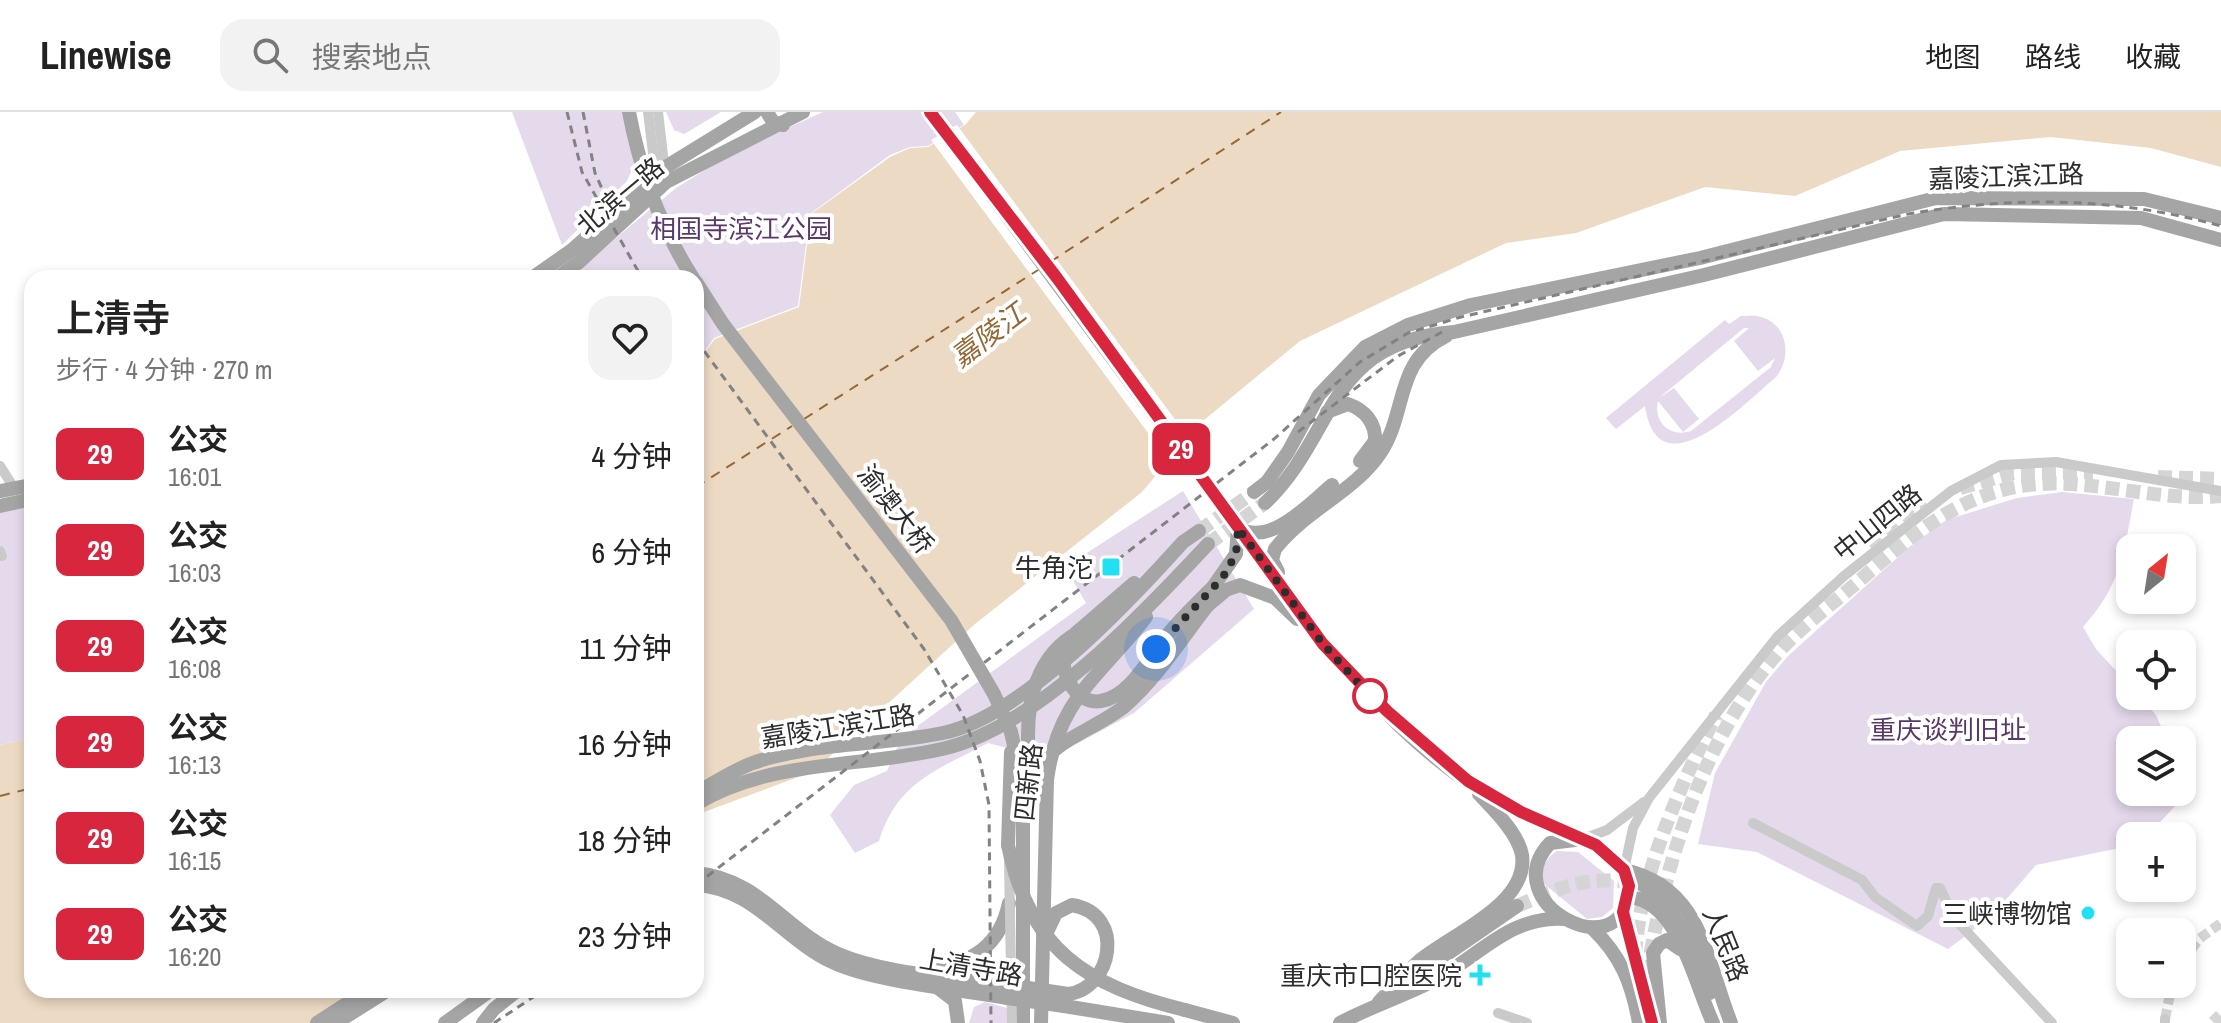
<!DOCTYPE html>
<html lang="zh">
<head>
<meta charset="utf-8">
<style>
  :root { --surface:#fff; --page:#f2f2f2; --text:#222; --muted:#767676; --line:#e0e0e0 }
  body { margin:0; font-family:"Archivo Narrow","Noto Sans SC",sans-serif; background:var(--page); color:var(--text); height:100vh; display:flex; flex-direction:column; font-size:30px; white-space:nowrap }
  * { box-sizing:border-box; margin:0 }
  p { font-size:26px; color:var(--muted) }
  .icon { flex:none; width:44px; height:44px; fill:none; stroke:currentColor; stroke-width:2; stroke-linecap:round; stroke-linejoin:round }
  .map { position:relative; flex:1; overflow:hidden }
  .panel { position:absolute; left:24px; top:158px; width:680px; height:728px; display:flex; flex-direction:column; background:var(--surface); border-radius:24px; box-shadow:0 4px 12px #0003 }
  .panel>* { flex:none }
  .badge { padding:0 16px; border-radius:12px; font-size:28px; line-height:52px }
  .needle { width:52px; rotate:30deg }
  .tools { position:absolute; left:2116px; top:422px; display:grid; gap:16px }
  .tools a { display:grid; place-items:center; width:80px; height:80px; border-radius:16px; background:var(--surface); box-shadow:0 4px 12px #0003; font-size:40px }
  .you { position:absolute; width:40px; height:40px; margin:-20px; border:6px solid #fff; border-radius:50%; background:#1a73e8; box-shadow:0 0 0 12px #1a73e833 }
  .map>.badge { position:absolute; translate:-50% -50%; box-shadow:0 0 0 4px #fff }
  .round { display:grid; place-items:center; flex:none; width:84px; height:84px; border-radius:24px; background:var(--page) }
  .headline { display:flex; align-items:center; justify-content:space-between; height:136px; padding:0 32px }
  h1 { font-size:38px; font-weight:600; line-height:60px }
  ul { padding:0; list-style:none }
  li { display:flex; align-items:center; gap:24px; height:96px; padding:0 32px }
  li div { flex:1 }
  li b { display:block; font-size:30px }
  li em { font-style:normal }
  li .badge { min-width:88px; font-weight:700; text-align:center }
  header { display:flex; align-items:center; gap:48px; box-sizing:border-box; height:112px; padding:0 40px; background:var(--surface); border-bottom:2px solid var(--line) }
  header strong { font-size:38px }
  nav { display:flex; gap:44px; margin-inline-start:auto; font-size:28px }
  .search { width:560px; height:72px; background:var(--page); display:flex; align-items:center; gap:20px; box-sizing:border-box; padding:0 28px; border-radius:24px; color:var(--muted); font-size:30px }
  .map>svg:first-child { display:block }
</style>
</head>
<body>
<header>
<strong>Linewise</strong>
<div class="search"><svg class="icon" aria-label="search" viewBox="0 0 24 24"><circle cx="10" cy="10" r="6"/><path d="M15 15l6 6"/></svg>搜索地点</div>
<nav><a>地图</a><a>路线</a><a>收藏</a></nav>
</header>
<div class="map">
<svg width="2221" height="911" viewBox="0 0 2221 911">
  <rect width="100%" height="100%" fill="#fff"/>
  <g fill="#e5d9ec" fill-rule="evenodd">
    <polygon points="512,0 634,0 640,40 627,69 562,133"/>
    <polygon points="666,0 721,0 684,22 674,18"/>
    <polygon points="823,0 955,0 964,13 928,34 910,35 890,43 810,102 798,194 714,226 696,252 696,166 568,166 676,76 731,42"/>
    <path d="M1741,204c6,0 15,-1 20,1 27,7 31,41 15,60 -29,24 -118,118 -131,29l-29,23 -10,-11 119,-98 4,4zM1744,216h5l-15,13 24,30 17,-13 -4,9 -80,64c-21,7 -38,-9 -33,-30l25,31 16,-13 -25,-31 -15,10z"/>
    <path d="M1183,379l71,118 -120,104 -76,41 -23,1 -47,-12c-51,27 -91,39 -109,98l-24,12 -25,-38 24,-30 33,-14 10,-23 15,-18 174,-127 -21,-36z"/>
    <path d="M2062,380l72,7c-11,56 -12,84 -51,128l13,22 34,37v10h9l17,19 11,25h-37v52h52v-18l10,14 -45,48h-17v10l-94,19 -44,51 -44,33 -191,-97 -59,-8 17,-71 51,-91 22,-26 120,-108 38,-28 71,-22z"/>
    <polygon points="32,392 32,626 0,633 0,399"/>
    <path d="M1557,739l21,1 36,29 -1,27 -11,9 -15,2 -44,-36c-2,-15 1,-23 14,-32z"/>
    <polygon points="985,890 1007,896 1009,911 969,911 974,895"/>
  </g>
  <g fill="#eddac4">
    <polygon points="976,0 2221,0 2221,55 2151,36 2051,25 1900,39 1795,84 1705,75 1576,121 1506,131 1300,229 1198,313 1142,380 975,512 814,659 696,703 696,252 715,227 799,195 811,102 890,45 910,36 928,35 965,13"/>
    <polygon points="32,626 32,878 392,878 332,911 0,911 0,633"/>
  </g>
  <polygon fill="#fff" points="957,13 1191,329 1171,352 931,28"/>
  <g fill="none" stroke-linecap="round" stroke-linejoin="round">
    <g stroke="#946936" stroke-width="2" stroke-dasharray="10 8" stroke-linecap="butt">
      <polyline points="1050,150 1281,0"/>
      <polyline points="804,307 1038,158"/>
      <polyline points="696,375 792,314"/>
      <polyline points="0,684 32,676"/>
    </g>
    <g stroke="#d5d5d5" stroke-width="10" stroke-dasharray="10 5" stroke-linecap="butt">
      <polyline points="2182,850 2199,827 2221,811"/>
      <polyline points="2165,907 2172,872"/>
    </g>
    <g stroke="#d5d5d5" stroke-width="14" stroke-dasharray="14 7" stroke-linecap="butt">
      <polyline points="2158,365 2221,367"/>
      <polyline points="1960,376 2013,361 2093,360"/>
      <polyline points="1199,419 1254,380"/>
      <polyline points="1208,432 1265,391"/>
      <polyline points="1872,437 1905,407 1928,394"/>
      <path d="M1517,794c45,-19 69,-31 118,-23"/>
      <path d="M1635,843c6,-84 44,-166 81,-240"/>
      <path d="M1644,883c16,-118 57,-260 140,-349 25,-26 56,-48 83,-72 44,-38 89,-76 149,-87 68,-13 137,16 205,9"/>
      <polyline points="2214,911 2221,904"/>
    </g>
    <g stroke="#cacaca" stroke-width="10">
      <polyline points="648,0 656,66"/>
      <polyline points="658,0 665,60"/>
      <polyline points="0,354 14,376"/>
      <polyline points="0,439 2,444"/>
      <polyline points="1753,711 1862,768 1875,785 1917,814 1928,804 1936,776 1940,776 1954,806 2052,911"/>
      <polyline points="1583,727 1607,718 1644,690"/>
      <polyline points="1624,758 1633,716 1649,686 1777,525 1844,464 1951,379 2001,353 2056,350 2221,379"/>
      <polyline points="1498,901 1527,911"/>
      <polyline points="2165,911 2165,907"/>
    </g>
    <g stroke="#a5a5a5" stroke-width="14">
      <polyline points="767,0 773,10 783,13"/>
      <polyline points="532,166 572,138 664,56 755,0"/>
      <polyline points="557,166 579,150 666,70 803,0"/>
      <path d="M1327,300l21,-8c17,6 28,19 27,37l-15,20"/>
      <polyline points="0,379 32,373"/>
      <polyline points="1254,380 1267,370 1288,340 1319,283 1365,235 1408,213 1471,193 1700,146 1936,86 2144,87 2221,106"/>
      <path d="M1265,391c72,-68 60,-161 189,-171l250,-57 240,-61 197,4 80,22"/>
      <polyline points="0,394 32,387"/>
      <path d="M1238,416c73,100 157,219 269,278 29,15 62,23 89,39 18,11 34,26 32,48 -6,76 -134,10 -78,-50l33,-4"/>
      <path d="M1238,416c32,19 70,-23 94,-43"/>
      <path d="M1278,460l-6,-12 3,-11c29,-38 81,-58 106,-97 27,-42 13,-90 65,-116"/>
      <polyline points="1213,475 1236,442 1238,416"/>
      <polyline points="1208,493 1226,478 1240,473 1275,486 1297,507"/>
      <polyline points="1076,521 1134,471"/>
      <polyline points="1011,620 1023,673 1023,911"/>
      <path d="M696,681c17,-10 35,-21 54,-29 60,-22 130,-18 193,-31 79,-16 187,-132 240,-191l16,-11"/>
      <path d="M696,692c75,-45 163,-36 246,-55 93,-20 202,-136 266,-205"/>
      <polyline points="1008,733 1011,640"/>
      <path d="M1624,758c78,16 82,90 107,153"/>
      <path d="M696,761c64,6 88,57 142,81 46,20 114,23 164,30"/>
      <path d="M1642,772c38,28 52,65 68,109"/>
      <path d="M696,773c58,3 87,54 136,77 42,20 126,27 175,36"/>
      <path d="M1628,785c51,3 66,86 85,126"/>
      <polyline points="1623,800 1652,911"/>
      <path d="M1592,816c29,28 40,55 47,95"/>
      <path d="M1047,820l9,-19 16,-8c55,9 40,84 -4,89"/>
      <path d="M932,859c40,-10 68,-24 77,-68"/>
      <polyline points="1408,869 1517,794"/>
      <polyline points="938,876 955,889 958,911"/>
      <path d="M1379,890c13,-13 25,-28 39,-40 31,-27 111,-57 104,-107 -4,-22 -28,-45 -43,-61"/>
      <polyline points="1064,894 1168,911"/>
      <polyline points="1185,898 1233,911"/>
      <polyline points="317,911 368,878"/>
      <polyline points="336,911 388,878"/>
      <polyline points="445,911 491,878"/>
      <polyline points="483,911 494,897 518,878"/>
      <path d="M1041,911l6,-243c11,-82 52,-102 99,-163"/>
      <path d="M1340,911c30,-16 61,-26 91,-41 46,-23 78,-67 133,-63"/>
      <polyline points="1660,911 1653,841 1659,832 1667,828 1680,837"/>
    </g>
    <g stroke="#828282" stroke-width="3" stroke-dasharray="8 6" stroke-linecap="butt">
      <polyline points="567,0 582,60 642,166"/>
      <polyline points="583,0 595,61 603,79"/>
      <polyline points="696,228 924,537 963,603 980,649 989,693 991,911"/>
      <polyline points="1298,320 1398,244 1442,220"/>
      <path d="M696,773l578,-446 86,-77 48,-29 53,-16 447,-103c106,-18 209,-17 313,12"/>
      <polyline points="494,911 544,878"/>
    </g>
    <polyline stroke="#cacaca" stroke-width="10" points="1009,751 1012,911"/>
    <g stroke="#a5a5a5" stroke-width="14">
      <path d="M629,0c11,58 32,116 64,166"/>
      <polyline points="930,0 1238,416"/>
      <polyline points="696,170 723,212 951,508 994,582 1011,620"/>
      <path d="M1076,521c-4,7 -11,14 -12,22 -3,21 13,50 37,46 31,-5 49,-47 69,-69 13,-16 28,-30 43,-45"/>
      <path d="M1029,646c-4,-46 3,-96 43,-122"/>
      <path d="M1037,657c21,-32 60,-40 89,-64 31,-27 56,-67 82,-100"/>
      <path d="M1008,733c21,105 79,141 177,165"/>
      <polyline points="1002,872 1068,882"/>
      <polyline points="1007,886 1064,894"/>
    </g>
  </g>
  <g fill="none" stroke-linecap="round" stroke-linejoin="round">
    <g stroke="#fff" stroke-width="18">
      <polyline id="line" points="930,0 1057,166 1323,532 1387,599 1468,669 1521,700 1596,733 1624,758 1629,774 1623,800 1652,911"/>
    </g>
    <use href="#line" stroke="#d7263d" stroke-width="12"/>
    <polyline stroke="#2d2d2d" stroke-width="8" stroke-dasharray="0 14.4" points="1156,537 1223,465 1236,442 1238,416 1323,532 1370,584"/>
  </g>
  <g fill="#22e0f1" stroke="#fff" stroke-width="3">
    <rect x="1101" y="445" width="20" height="20" rx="4"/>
    <circle cx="2088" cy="801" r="8"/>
    <path d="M1476 851h8v8h8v8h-8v8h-8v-8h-8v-8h8z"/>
  </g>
  <circle fill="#fff" stroke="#d7263d" stroke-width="4" cx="1370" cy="584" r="16"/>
  <g text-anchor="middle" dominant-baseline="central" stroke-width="8" stroke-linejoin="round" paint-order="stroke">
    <g font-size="26" fill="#2d2d2d" stroke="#fff">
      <text transform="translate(2006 64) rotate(-2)">嘉陵江滨江路</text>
      <text transform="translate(620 84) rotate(-40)">北滨一路</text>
      <text transform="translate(896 397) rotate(52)">渝澳大桥</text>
      <text transform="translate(1877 410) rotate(-39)">中山四路</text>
      <text transform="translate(838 614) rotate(-9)">嘉陵江滨江路</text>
      <text transform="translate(1028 670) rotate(-84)">四新路</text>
      <text transform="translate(1726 832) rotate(68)">人民路</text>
      <text transform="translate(971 855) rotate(10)">上清寺路</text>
    </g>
    <g font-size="26" fill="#5b386c" stroke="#fff">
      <text x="741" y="116">相国寺滨江公园</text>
      <text x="1948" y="617">重庆谈判旧址</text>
    </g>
    <g font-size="26" fill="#2d2d2d" stroke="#fff" text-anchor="end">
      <text x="1093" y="455">牛角沱</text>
      <text x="2072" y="801">三峡博物馆</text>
      <text x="1462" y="863">重庆市口腔医院</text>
    </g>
    <g font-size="28" font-style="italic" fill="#946936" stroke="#fff">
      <text transform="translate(988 223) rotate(-37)">嘉陵江</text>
    </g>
  </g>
</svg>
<div class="tools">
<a><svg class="needle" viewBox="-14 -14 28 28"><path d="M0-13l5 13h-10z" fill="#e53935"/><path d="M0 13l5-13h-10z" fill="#767676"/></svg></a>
<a><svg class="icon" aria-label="locate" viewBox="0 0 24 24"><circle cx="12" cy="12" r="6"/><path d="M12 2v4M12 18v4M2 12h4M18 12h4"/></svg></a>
<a><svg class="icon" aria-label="layers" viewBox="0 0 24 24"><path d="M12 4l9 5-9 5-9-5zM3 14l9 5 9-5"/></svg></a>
<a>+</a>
<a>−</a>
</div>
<div class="you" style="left:1156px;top:537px"></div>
<b class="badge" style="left:1181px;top:337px;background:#d7263d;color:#fff">29</b>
<section class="panel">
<div class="headline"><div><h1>上清寺</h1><p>步行 · 4 分钟 · 270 m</p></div><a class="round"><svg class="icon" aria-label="heart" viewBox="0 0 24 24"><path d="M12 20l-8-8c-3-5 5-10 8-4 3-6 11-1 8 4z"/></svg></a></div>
<ul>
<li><span class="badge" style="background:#d7263d;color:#fff">29</span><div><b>公交</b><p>16:01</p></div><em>4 分钟</em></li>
<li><span class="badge" style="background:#d7263d;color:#fff">29</span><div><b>公交</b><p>16:03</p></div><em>6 分钟</em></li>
<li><span class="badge" style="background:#d7263d;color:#fff">29</span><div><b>公交</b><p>16:08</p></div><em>11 分钟</em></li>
<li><span class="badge" style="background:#d7263d;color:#fff">29</span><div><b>公交</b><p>16:13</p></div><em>16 分钟</em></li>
<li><span class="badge" style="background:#d7263d;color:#fff">29</span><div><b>公交</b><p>16:15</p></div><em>18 分钟</em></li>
<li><span class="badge" style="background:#d7263d;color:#fff">29</span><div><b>公交</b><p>16:20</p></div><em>23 分钟</em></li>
</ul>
</section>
</div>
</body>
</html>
